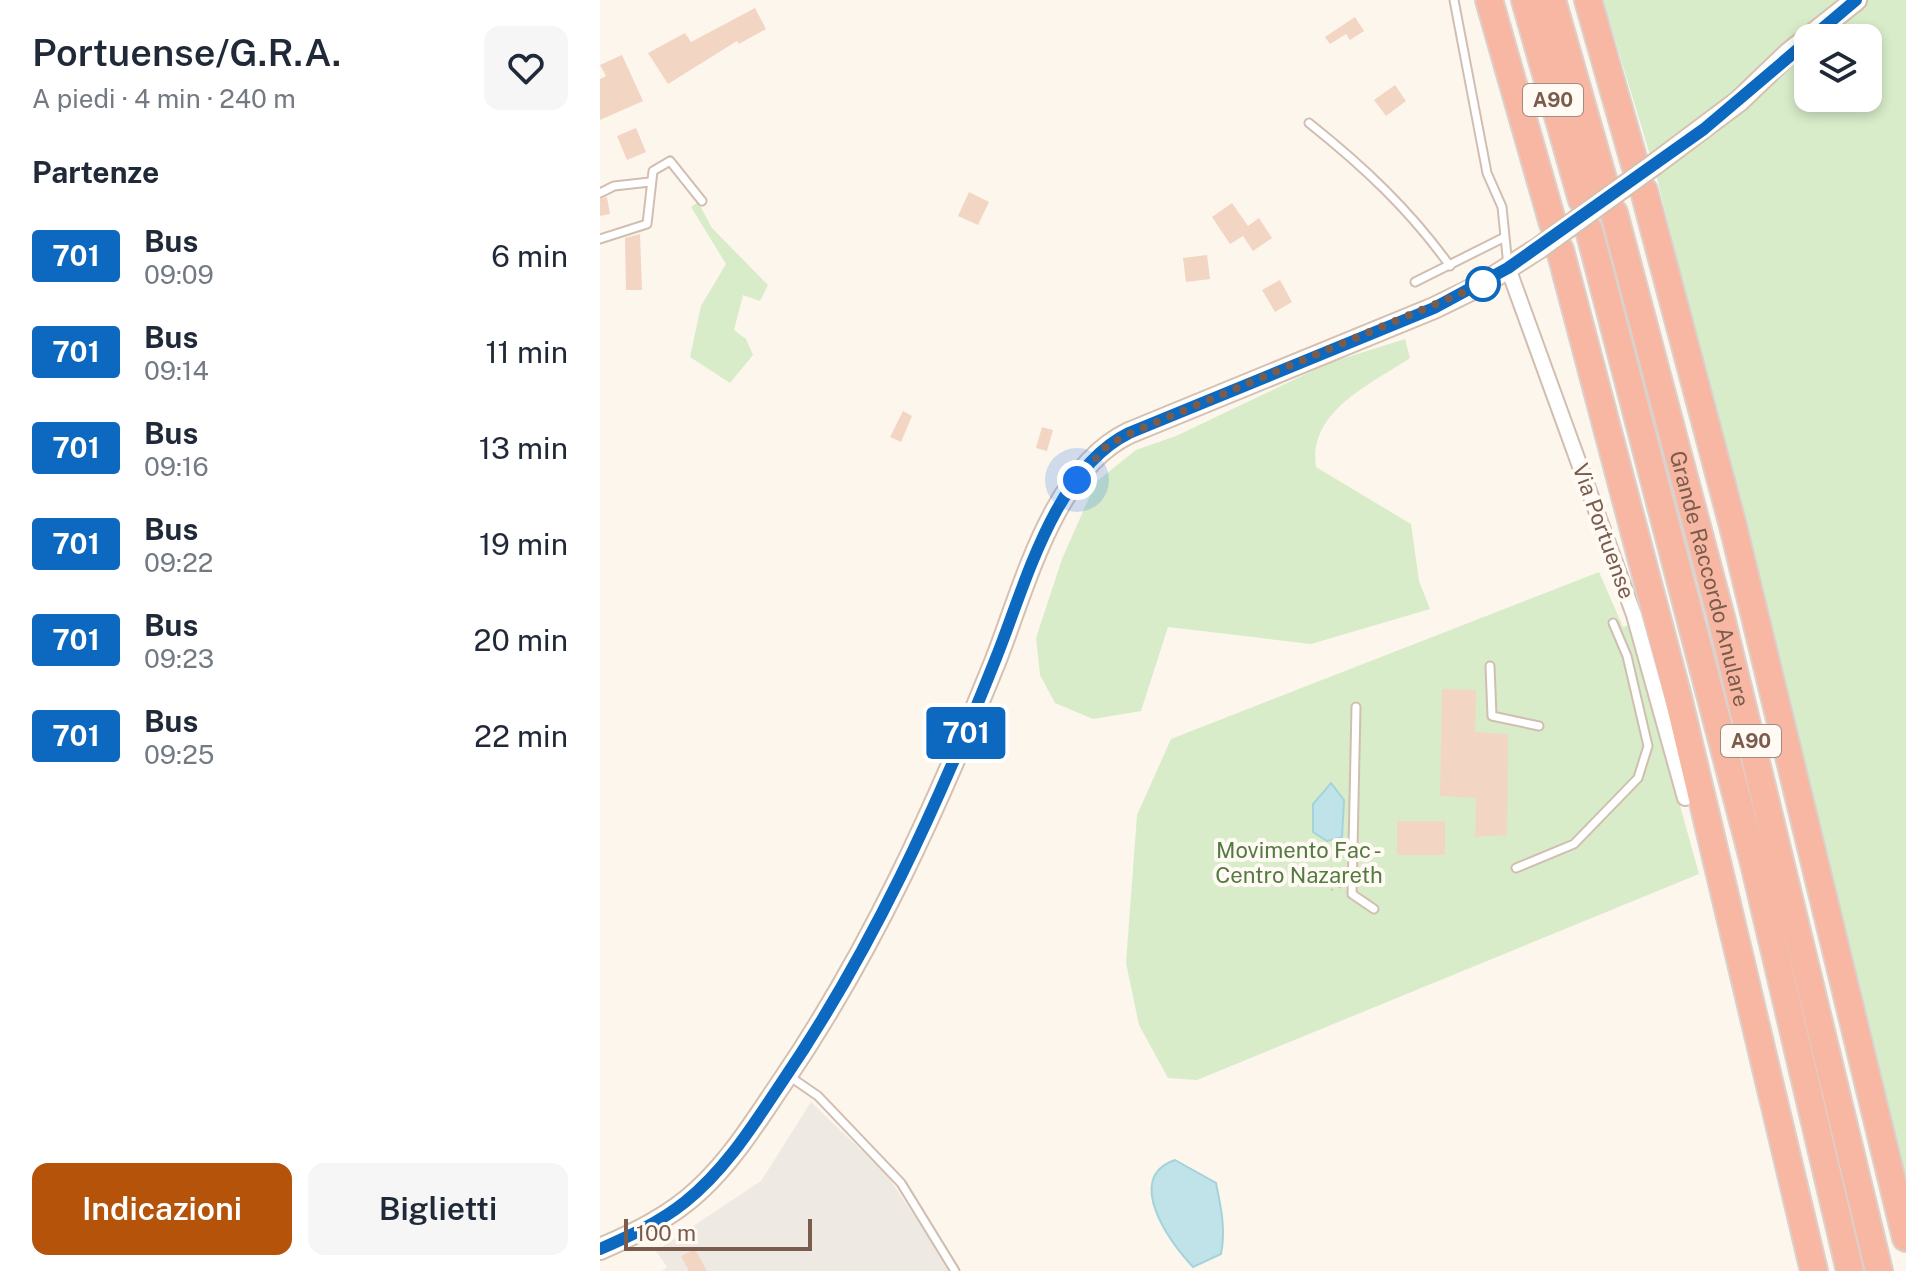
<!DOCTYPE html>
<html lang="it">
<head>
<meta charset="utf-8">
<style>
  :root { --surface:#fff; --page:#f6f6f7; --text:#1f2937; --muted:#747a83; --accent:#b45309 }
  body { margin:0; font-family:"Public Sans",sans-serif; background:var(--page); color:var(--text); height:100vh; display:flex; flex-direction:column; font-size:30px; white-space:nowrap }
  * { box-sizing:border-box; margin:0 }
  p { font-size:26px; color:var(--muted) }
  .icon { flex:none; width:44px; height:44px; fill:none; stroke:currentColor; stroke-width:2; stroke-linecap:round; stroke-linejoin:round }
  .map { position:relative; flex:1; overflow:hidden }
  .sheet { display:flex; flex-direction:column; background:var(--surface); width:600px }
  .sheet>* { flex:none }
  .badge { padding:0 16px; border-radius:6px; font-size:28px; line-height:52px }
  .fabs { position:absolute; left:1194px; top:24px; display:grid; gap:16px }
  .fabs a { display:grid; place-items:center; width:88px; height:88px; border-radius:16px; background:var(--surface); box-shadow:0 4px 12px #0003; font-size:40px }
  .scale { position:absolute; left:24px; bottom:20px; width:188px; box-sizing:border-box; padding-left:8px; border:4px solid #7a5c4d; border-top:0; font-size:22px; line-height:28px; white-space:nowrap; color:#7a5c4d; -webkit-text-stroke:6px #fffaf3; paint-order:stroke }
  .you { position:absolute; width:40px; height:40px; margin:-20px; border:6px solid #fff; border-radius:50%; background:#1a73e8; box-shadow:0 0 0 12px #1a73e833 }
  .map>.badge { position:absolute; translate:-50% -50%; box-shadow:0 0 0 4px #fff }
  h2 { padding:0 32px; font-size:30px; line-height:72px }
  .round { display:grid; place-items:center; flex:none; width:84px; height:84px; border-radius:16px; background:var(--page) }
  .summary { display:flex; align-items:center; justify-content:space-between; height:136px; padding:0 32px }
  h1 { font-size:38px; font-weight:600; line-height:60px }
  .action { display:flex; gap:16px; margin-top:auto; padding:16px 32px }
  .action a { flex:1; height:92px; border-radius:16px; background:var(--accent); color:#fff; font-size:32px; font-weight:600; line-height:92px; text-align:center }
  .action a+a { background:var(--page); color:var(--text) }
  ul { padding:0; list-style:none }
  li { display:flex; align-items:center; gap:24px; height:96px; padding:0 32px }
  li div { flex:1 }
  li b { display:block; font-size:30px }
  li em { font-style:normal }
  li .badge { min-width:88px; font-weight:700; text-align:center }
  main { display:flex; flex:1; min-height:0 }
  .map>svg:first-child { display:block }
</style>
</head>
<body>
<main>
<section class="sheet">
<div class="summary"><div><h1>Portuense/G.R.A.</h1><p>A piedi · 4 min · 240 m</p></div><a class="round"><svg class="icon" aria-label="heart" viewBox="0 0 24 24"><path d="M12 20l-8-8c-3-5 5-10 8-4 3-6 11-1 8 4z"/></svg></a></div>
<h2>Partenze</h2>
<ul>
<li><span class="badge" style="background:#0c69bf;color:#fff">701</span><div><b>Bus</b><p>09:09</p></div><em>6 min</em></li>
<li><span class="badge" style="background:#0c69bf;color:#fff">701</span><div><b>Bus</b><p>09:14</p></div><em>11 min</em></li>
<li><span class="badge" style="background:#0c69bf;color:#fff">701</span><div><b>Bus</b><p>09:16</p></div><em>13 min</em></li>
<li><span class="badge" style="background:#0c69bf;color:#fff">701</span><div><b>Bus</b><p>09:22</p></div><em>19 min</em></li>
<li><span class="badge" style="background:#0c69bf;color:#fff">701</span><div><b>Bus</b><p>09:23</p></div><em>20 min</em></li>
<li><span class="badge" style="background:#0c69bf;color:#fff">701</span><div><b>Bus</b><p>09:25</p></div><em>22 min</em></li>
</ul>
<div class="action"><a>Indicazioni</a><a>Biglietti</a></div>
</section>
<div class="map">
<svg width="1306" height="1271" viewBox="0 0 1306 1271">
  <rect width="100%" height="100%" fill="#fdf6ec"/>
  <polygon fill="#efe9e4" points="211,1102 287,1175 351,1271 62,1271 67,1267 56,1251 161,1181"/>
  <g fill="#d8ecc9" fill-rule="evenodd">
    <path d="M1003,0h303v1192l-249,-1014zM1208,38h60v60h-60z"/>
    <polygon points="98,202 112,228 168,285 160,301 143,295 134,330 146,339 153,355 130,383 90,357 101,306 126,264 91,207"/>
    <path d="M805,339l5,19c-40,27 -102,53 -94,109l95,57 8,57 11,28 -119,35 -143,-17 -27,84 -48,8 -38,-16 -15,-28 -4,-37 26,-79 34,-77 40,-32 40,-14 153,-73z"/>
    <polygon points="999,572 1023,627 1030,625 1099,874 597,1080 568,1078 539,1025 526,963 537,815 571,739"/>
  </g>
  <g fill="#bfe3e8" stroke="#a5d3da" stroke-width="2">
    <polygon points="731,783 744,800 742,837 727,841 713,832 713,804"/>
    <path d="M575,1160l41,23c5,24 10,47 5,71l-28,13c-23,-25 -70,-89 -18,-107z"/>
  </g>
  <g fill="#f3d5c3">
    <polygon points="155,8 166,29 139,44 137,41 68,84 48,53 85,33 91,42"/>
    <polygon points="755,17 764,31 750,40 746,34 730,44 725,37"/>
    <polygon points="22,55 43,101 0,120 0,79 6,76 0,65"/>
    <polygon points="795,85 806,101 786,116 774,100"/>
    <polygon points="36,128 46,152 27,160 17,136"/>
    <polygon points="369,192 389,202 378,225 358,216"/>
    <polygon points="7,197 10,214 0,216 0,199"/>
    <polygon points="632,203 648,226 659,218 672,238 653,251 643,236 630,244 612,217"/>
    <polygon points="40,234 42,290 26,290 25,238"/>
    <polygon points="607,255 610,279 586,282 583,258"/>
    <polygon points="680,280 692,302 675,312 662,290"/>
    <polygon points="303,411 312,416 301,442 290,437"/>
    <polygon points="442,427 453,430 447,451 436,448"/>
    <polygon points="842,689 876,690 875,732 908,734 907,835 875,837 876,798 840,796"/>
    <rect x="797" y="821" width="48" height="34"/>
    <polygon points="95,1249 107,1271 89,1271 81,1256"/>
  </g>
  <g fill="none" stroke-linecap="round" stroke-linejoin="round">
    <g stroke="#d1beb0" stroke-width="11">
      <g id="lane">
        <polyline points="854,0 887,173 902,207 908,266"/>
        <path d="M709,123c54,43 101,87 141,143"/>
        <polyline points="0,193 14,186 50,182"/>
        <polyline points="0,239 47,224 53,171 70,161 102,201"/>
        <polyline points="815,282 903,238"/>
        <polyline points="890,666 892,716 939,726"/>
        <polyline points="756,707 752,894 774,909"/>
        <polyline points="916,868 974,844 1038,778 1048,746 1027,656 1013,623"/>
        <polyline points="189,1076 218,1096 301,1183 355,1271"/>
      </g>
    </g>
    <g stroke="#d1beb0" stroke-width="18">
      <polyline id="street" points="908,268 1034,615 1085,798"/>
    </g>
    <g stroke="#d6c0b0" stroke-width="24">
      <g id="secondary">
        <polyline points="1055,164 1139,101 1189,53 1256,0"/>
        <path d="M0,1249c35,-15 70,-32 98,-58 35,-32 59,-72 85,-110 89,-131 153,-273 212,-419 29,-73 58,-193 134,-229l305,-125 47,-23 58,-37"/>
      </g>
    </g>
    <g stroke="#dad1cd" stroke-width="30">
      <g id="highway">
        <polyline points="889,0 953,224"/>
        <polyline points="925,0 982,200"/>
        <polyline points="952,0 1005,186"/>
        <polyline points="988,0 1035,165"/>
        <polyline points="1044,191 1133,526 1306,1238"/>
        <path id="s1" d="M1014,213l107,404 158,654"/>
        <polyline points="989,230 1154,863 1250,1271"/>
        <polyline points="960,250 1078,697 1214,1271"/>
      </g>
    </g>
    <polyline stroke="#d9b8a5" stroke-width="2" stroke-dasharray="2 6" stroke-linecap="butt" points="731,890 744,886"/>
    <use href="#lane" stroke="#fff" stroke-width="7"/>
    <use href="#street" stroke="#fff" stroke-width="14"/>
    <use href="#secondary" stroke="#fff" stroke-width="20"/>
    <use href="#highway" stroke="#f7b7a3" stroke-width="26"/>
    <g stroke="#d6c0b0" stroke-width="24" stroke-linecap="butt">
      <polyline id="secondary-bridge" points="939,248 1055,164"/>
    </g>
    <use href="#secondary-bridge" stroke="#fff" stroke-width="20"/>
  </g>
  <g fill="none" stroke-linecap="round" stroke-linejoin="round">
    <g stroke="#fff" stroke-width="18">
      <path id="line" d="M0,1249c30,-13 60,-27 85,-47 40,-32 67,-75 95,-117 91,-133 157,-278 216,-427 29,-72 58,-188 133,-225l305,-125 74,-40 196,-139 152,-129"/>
    </g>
    <use href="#line" stroke="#0c69bf" stroke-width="12"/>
    <polyline stroke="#7a5c4d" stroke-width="8" stroke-dasharray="0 14.4" points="477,480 506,447 526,435 883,284"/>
  </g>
  <circle fill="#fff" stroke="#0c69bf" stroke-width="4" cx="883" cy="284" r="16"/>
  <g text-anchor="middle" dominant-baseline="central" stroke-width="8" stroke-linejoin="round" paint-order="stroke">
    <g fill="#fffaf3" stroke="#a28b7f" stroke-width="2">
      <rect x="923" y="84" width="60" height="32" rx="6"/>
      <rect x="1121" y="725" width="60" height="32" rx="6"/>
    </g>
    <g font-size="20" font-weight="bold" fill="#7a5c4d">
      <text x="953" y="100">A90</text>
      <text x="1151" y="741">A90</text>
    </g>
    <g font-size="22" fill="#7a5c4d" stroke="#fffaf3">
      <text transform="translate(1004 531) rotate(70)">Via Portuense</text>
      <text stroke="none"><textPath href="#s1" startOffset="378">Grande Raccordo Anulare</textPath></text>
    </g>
    <g font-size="22" fill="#537a41" stroke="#fffaf3">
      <text x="699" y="850">Movimento Fac -<tspan x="699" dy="25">Centro Nazareth</tspan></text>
    </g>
  </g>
</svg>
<div class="fabs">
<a><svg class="icon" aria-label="layers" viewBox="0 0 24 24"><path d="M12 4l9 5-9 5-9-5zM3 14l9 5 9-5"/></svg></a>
</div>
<div class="scale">100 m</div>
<div class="you" style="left:477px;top:480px"></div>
<b class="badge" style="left:366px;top:733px;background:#0c69bf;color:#fff">701</b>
</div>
</main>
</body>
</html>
